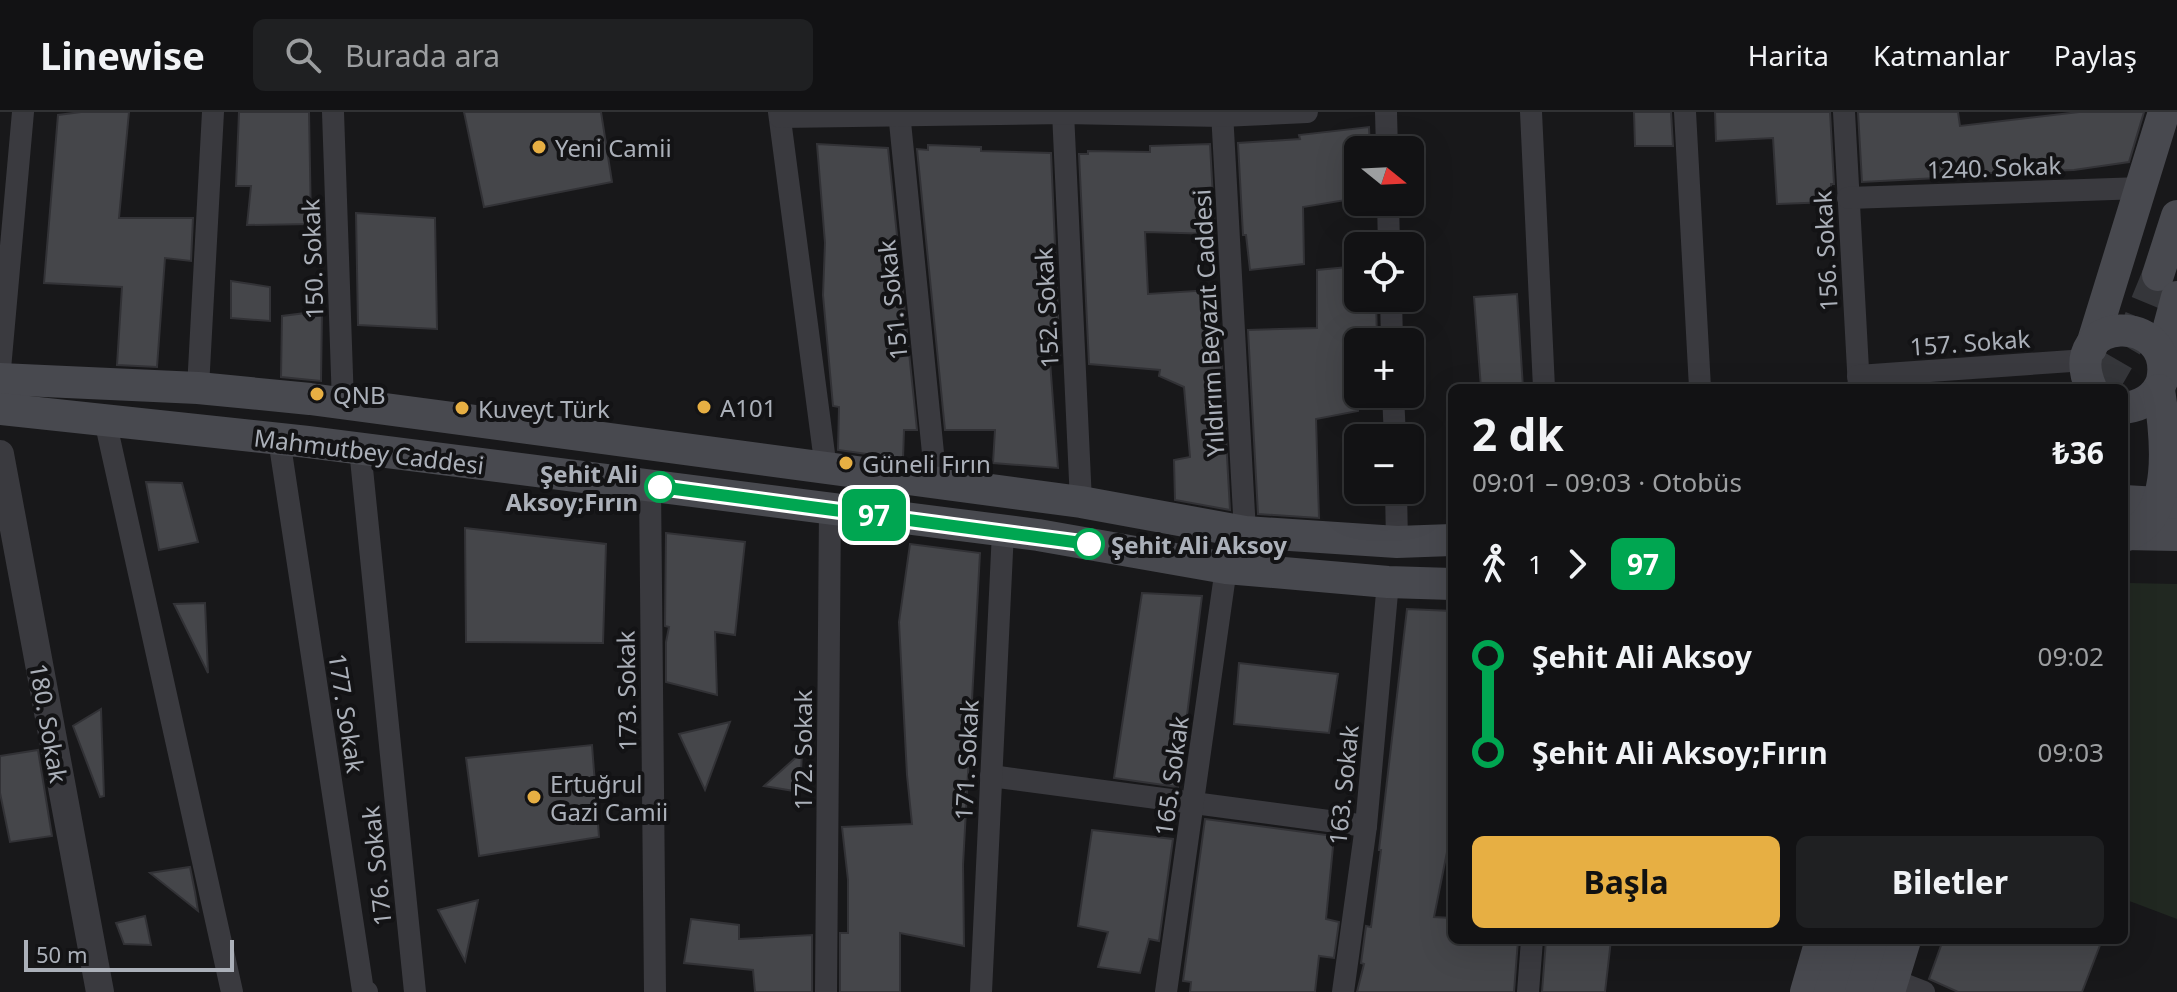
<!DOCTYPE html>
<html lang="tr">
<head>
<meta charset="utf-8">
<style>
  :root { --surface:#121214; --page:#1f2022; --text:#f1f3f6; --muted:#9c9ea0; --line:#313234; --accent:#e7af43 }
  body { margin:0; font-family:"Noto Sans",sans-serif; background:var(--page); color:var(--text); height:100vh; display:flex; flex-direction:column; font-size:30px; white-space:nowrap }
  * { box-sizing:border-box; margin:0 }
  p { font-size:26px; color:var(--muted) }
  .icon { flex:none; width:44px; height:44px; fill:none; stroke:currentColor; stroke-width:2; stroke-linecap:round; stroke-linejoin:round }
  .map { position:relative; flex:1; overflow:hidden }
  .sheet { position:absolute; left:1448px; top:272px; width:680px; height:560px; display:flex; flex-direction:column; background:var(--surface); border-radius:12px; box-shadow:0 8px 32px #0002,0 0 0 2px var(--line) }
  .sheet>* { flex:none }
  .badge { padding:0 16px; border-radius:12px; font-size:28px; line-height:52px }
  .needle { width:52px; rotate:108deg }
  .controls { position:absolute; left:1344px; top:24px; display:grid; gap:16px }
  .controls a { display:grid; place-items:center; width:80px; height:80px; border-radius:12px; background:var(--surface); box-shadow:0 8px 32px #0002,0 0 0 2px var(--line); font-size:40px }
  .scale { position:absolute; left:24px; bottom:20px; width:210px; box-sizing:border-box; padding-left:8px; border:4px solid #abb0b9; border-top:0; font-size:22px; line-height:28px; white-space:nowrap; color:#abb0b9; -webkit-text-stroke:6px #131315; paint-order:stroke }
  .map>.badge { position:absolute; translate:-50% -50%; box-shadow:0 0 0 4px #fff }
  .legs { display:flex; align-items:center; gap:12px; height:88px; padding:0 24px; font-size:26px }
  .legs p { margin-inline-start:auto }
  .head { display:flex; align-items:center; justify-content:space-between; height:136px; padding:0 24px }
  h1 { font-size:44px; font-weight:700; line-height:60px }
  .primary-button { display:flex; gap:16px; margin-top:auto; padding:16px 24px }
  .primary-button a { flex:1; height:92px; border-radius:12px; background:var(--accent); color:#111; font-size:32px; font-weight:700; line-height:92px; text-align:center }
  .primary-button a+a { background:var(--page); color:var(--text) }
  ul { padding:0 24px; list-style:none }
  li { display:flex; align-items:center; gap:28px; height:96px; font-size:30px }
  li i { display:grid; place-items:center; width:12px; height:100%; margin:0 10px; background:currentColor }
  li i::after { content:''; width:20px; height:20px; margin:-10px; border:6px solid; border-radius:50%; background:var(--surface) }
  li p { margin-inline-start:auto }
  li:first-child i { background:linear-gradient(#0000 50%,currentColor 0) }
  li:last-child i { background:linear-gradient(currentColor 50%,#0000 0) }
  header { display:flex; align-items:center; gap:48px; box-sizing:border-box; height:112px; padding:0 40px; background:var(--surface); border-bottom:2px solid var(--line) }
  header strong { font-size:38px }
  nav { display:flex; gap:44px; margin-inline-start:auto; font-size:28px }
  .search { width:560px; height:72px; background:var(--page); display:flex; align-items:center; gap:20px; box-sizing:border-box; padding:0 28px; border-radius:12px; color:var(--muted); font-size:30px }
  .map>svg:first-child { display:block }
</style>
</head>
<body>
<header>
<strong>Linewise</strong>
<div class="search"><svg class="icon" aria-label="search" viewBox="0 0 24 24"><circle cx="10" cy="10" r="6"/><path d="M15 15l6 6"/></svg>Burada ara</div>
<nav><a>Harita</a><a>Katmanlar</a><a>Paylaş</a></nav>
</header>
<div class="map">
<svg width="2177" height="880" viewBox="0 0 2177 880">
  <rect width="100%" height="100%" fill="#18181a"/>
  <polygon fill="#212821" points="2129,471 2177,472 2177,807 2124,787 2124,473"/>
  <g fill="#45464a" stroke="#323236" stroke-width="2">
    <polygon points="81,0 129,0 119,106 193,106 191,149 165,146 157,255 117,253 122,175 44,171 58,3"/>
    <polygon points="239,0 309,0 311,112 247,113 251,74 236,74"/>
    <polygon points="464,0 601,0 612,70 484,95"/>
    <polygon points="1634,0 1671,0 1673,34 1635,34"/>
    <polygon points="1715,0 1830,0 1834,72 1831,72 1831,90 1777,92 1773,26 1716,29"/>
    <polygon points="1858,0 1958,0 1960,14 2079,0 2144,0 2129,50 2074,58 1938,63 1938,66 1862,70"/>
    <polygon points="1369,15 1370,38 1358,38 1358,86 1303,95 1304,152 1250,158 1246,123 1243,123 1238,31 1300,27 1299,23"/>
    <polygon points="817,32 888,36 917,318 904,318 903,347 838,338 839,295 833,294 823,183 825,131"/>
    <polygon points="1210,32 1215,122 1145,120 1148,182 1211,178 1213,219 1220,219 1230,398 1175,388 1174,348 1190,345 1184,275 1159,264 1160,258 1089,252 1079,42 1088,42 1088,39 1150,40 1150,34"/>
    <polygon points="928,33 981,35 981,39 1051,41 1060,250 1050,249 1058,356 993,351 995,318 945,318 917,37 928,38"/>
    <polygon points="356,101 435,106 437,217 358,213"/>
    <polygon points="1358,154 1358,186 1376,186 1377,229 1358,230 1358,299 1316,307 1319,406 1258,402 1248,218 1317,216 1317,158"/>
    <polygon points="231,169 270,175 270,209 231,206"/>
    <polygon points="1517,182 1523,276 1481,276 1474,185"/>
    <polygon points="322,199 321,269 281,265 282,204"/>
    <polygon points="146,370 182,371 198,430 159,438"/>
    <polygon points="465,416 606,432 603,531 466,530"/>
    <polygon points="666,421 745,430 735,523 715,520 717,583 666,570 666,530 669,515 665,514"/>
    <polygon points="910,432 980,441 963,753 964,834 900,821 900,880 840,880 840,821 848,821 848,768 842,715 912,712 907,663 899,510"/>
    <polygon points="1142,481 1202,484 1178,675 1114,666"/>
    <polygon points="205,491 208,561 174,492"/>
    <polygon points="1407,497 1452,499 1452,740 1447,740 1434,805 1452,806 1452,828 1518,828 1514,880 1357,880 1364,852 1361,851 1366,814 1371,815 1381,738 1379,738"/>
    <polygon points="1239,551 1338,562 1329,621 1234,612"/>
    <polygon points="101,597 104,684 100,685 73,614"/>
    <polygon points="730,610 705,678 679,622"/>
    <polygon points="592,633 599,725 479,744 466,646"/>
    <polygon points="38,638 52,724 10,730 0,681 0,644"/>
    <polygon points="802,640 800,680 764,674"/>
    <polygon points="1205,707 1334,724 1326,807 1339,810 1334,846 1319,844 1315,880 1190,880 1191,870 1183,869"/>
    <polygon points="1092,718 1173,727 1159,829 1149,827 1140,861 1098,855 1108,820 1078,814"/>
    <polygon points="190,755 195,780 198,799 150,761"/>
    <polygon points="478,788 465,849 438,798"/>
    <polygon points="145,804 151,833 124,832 116,811"/>
    <polygon points="691,807 739,813 739,827 812,823 812,880 755,880 753,858 684,851"/>
    <polygon points="1546,828 1611,828 1605,880 1542,880"/>
    <polygon points="1943,828 2102,828 2082,880 1958,880 1929,867"/>
  </g>
  <g fill="none" stroke-linecap="round" stroke-linejoin="round">
    <polyline stroke="#35363a" stroke-width="32" stroke-dasharray="32 16" stroke-linecap="butt" points="2102,276 2136,217 2158,163"/>
    <g stroke="#3a3a3f" stroke-width="22">
      <polyline points="333,0 343,292"/>
      <polyline points="779,0 826,357"/>
      <polyline points="899,0 936,371"/>
      <polyline points="1063,0 1081,390"/>
      <polyline points="1222,0 1245,420"/>
      <polyline points="1386,0 1387,38"/>
      <polyline points="1531,0 1544,276"/>
      <polyline points="1685,0 1700,276"/>
      <polyline points="1844,0 1859,276"/>
      <polyline points="780,5 1064,1 1222,4 1307,0"/>
      <polyline points="1848,86 2142,76"/>
      <polyline points="1388,90 1389,134"/>
      <polyline points="1391,186 1392,230"/>
      <polyline points="0,257 23,0"/>
      <polyline points="1858,264 2086,248"/>
      <polyline points="198,276 213,0"/>
      <polyline points="1393,282 1395,326"/>
      <polyline points="105,308 232,880"/>
      <polyline points="279,327 363,879 367,880"/>
      <polyline points="360,337 415,880"/>
      <polyline points="650,374 655,880"/>
      <polyline points="1396,378 1397,430"/>
      <polyline points="991,664 1366,714"/>
      <polyline points="1893,868 1924,880"/>
      <polyline points="826,880 830,397"/>
      <polyline points="981,880 1003,419"/>
      <polyline points="1166,880 1226,456"/>
      <polyline points="1343,880 1366,714 1388,470"/>
      <polyline points="1528,880 1532,828"/>
    </g>
    <polyline stroke="#3a3a3f" stroke-width="28" points="0,342 100,880"/>
    <g stroke="#48494f" stroke-width="32">
      <polyline points="2158,163 2177,104"/>
      <polyline points="2091,236 2164,0"/>
      <polyline points="2162,241 2177,185"/>
      <polyline points="0,267 198,276 310,287 1081,390 1245,420 1397,430 1452,428"/>
      <path d="M2091,276c-32,-75 86,-76 71,-7 -6,17 -21,25 -38,27"/>
      <polyline points="0,297 308,330 1038,423 1226,456 1388,470 1452,472"/>
      <polyline points="2124,389 2177,392"/>
      <polyline points="2124,422 2177,423"/>
      <path d="M2124,424c53,-16 42,-101 35,-146"/>
      <polyline points="1806,880 1821,828"/>
      <polyline points="1830,880 1847,828"/>
      <polyline points="1861,880 1877,828"/>
      <polyline points="1889,880 1905,828"/>
    </g>
  </g>
  <g fill="none" stroke-linecap="round" stroke-linejoin="round">
    <g stroke="#fff" stroke-width="18">
      <polyline id="line-1" points="660,375 1089,432"/>
    </g>
    <use href="#line-1" stroke="#00a651" stroke-width="12"/>
  </g>
  <g fill="#e7af43" stroke="#131315" stroke-width="3">
    <circle cx="539" cy="35" r="8"/>
    <circle cx="317" cy="282" r="8"/>
    <circle cx="704" cy="295" r="8"/>
    <circle cx="462" cy="296" r="8"/>
    <circle cx="846" cy="351" r="8"/>
    <circle cx="534" cy="685" r="8"/>
  </g>
  <g fill="#fff" stroke="#00a651" stroke-width="4">
    <circle cx="660" cy="375" r="14"/>
    <circle cx="1089" cy="432" r="14"/>
  </g>
  <g text-anchor="middle" dominant-baseline="central" stroke-width="8" stroke-linejoin="round" paint-order="stroke">
    <g font-size="24" fill="#abb0b9" stroke="#131315" text-anchor="start">
      <text x="555" y="35">Yeni Camii</text>
      <text x="333" y="282">QNB</text>
      <text x="720" y="295">A101</text>
      <text x="478" y="296">Kuveyt Türk</text>
      <text x="862" y="351">Güneli Fırın</text>
      <text x="550" y="671">Ertuğrul<tspan x="550" dy="28">Gazi Camii</tspan></text>
    </g>
    <g font-size="24" fill="#abb0b9" stroke="#131315">
      <text transform="translate(1994 55) rotate(-2)">1240. Sokak</text>
      <text transform="translate(1825 139) rotate(-93)">156. Sokak</text>
      <text transform="translate(312 147) rotate(-92)">150. Sokak</text>
      <text transform="translate(892 188) rotate(-96)">151. Sokak</text>
      <text transform="translate(1046 196) rotate(-93)">152. Sokak</text>
      <text transform="translate(1208 211) rotate(-93)">Yıldırım Beyazıt Caddesi</text>
      <text transform="translate(1970 230) rotate(-4)">157. Sokak</text>
      <text transform="translate(369 339) rotate(7)">Mahmutbey Caddesi</text>
      <text transform="translate(626 579) rotate(-91)">173. Sokak</text>
      <text transform="translate(347 601) rotate(81)">177. Sokak</text>
      <text transform="translate(49 611) rotate(80)">180. Sokak</text>
      <text transform="translate(802 638) rotate(-90)">172. Sokak</text>
      <text transform="translate(966 648) rotate(-87)">171. Sokak</text>
      <text transform="translate(1171 664) rotate(-82)">165. Sokak</text>
      <text transform="translate(1343 673) rotate(-84)">163. Sokak</text>
      <text transform="translate(376 754) rotate(-96)">176. Sokak</text>
    </g>
    <g font-size="24" font-weight="bold" fill="#abb0b9" stroke="#131315" text-anchor="end">
      <text x="638" y="361">Şehit Ali<tspan x="638" dy="28">Aksoy;Fırın</tspan></text>
      <text x="1111" y="432" text-anchor="start">Şehit Ali Aksoy</text>
    </g>
  </g>
</svg>
<div class="controls">
<a><svg class="needle" viewBox="-14 -14 28 28"><path d="M0-13l5 13h-10z" fill="#e53935"/><path d="M0 13l5-13h-10z" fill="#9c9ea0"/></svg></a>
<a><svg class="icon" aria-label="locate" viewBox="0 0 24 24"><circle cx="12" cy="12" r="6"/><path d="M12 2v4M12 18v4M2 12h4M18 12h4"/></svg></a>
<a>+</a>
<a>−</a>
</div>
<div class="scale">50 m</div>
<b class="badge" style="left:874px;top:403px;background:#00a651;color:#fff">97</b>
<section class="sheet">
<div class="head"><div><h1>2 dk</h1><p>09:01 – 09:03 · Otobüs</p></div><b>₺36</b></div>
<div class="legs"><svg class="icon" aria-label="walk" viewBox="0 0 24 24"><circle cx="13" cy="4" r="2"/><path d="M13 8l-2 6 4 7M11 14l-3 7M7 12l3-4h3l4 4"/></svg>1<svg class="icon" aria-label="forward" viewBox="0 0 24 24"><path d="M9 5l7 7-7 7"/></svg><b class="badge" style="background:#00a651;color:#fff">97</b></div>
<ul>
<li><i style="color:#00a651"></i><b>Şehit Ali Aksoy</b><p>09:02</p></li>
<li><i style="color:#00a651"></i><b>Şehit Ali Aksoy;Fırın</b><p>09:03</p></li>
</ul>
<div class="primary-button"><a>Başla</a><a>Biletler</a></div>
</section>
</div>
</body>
</html>
